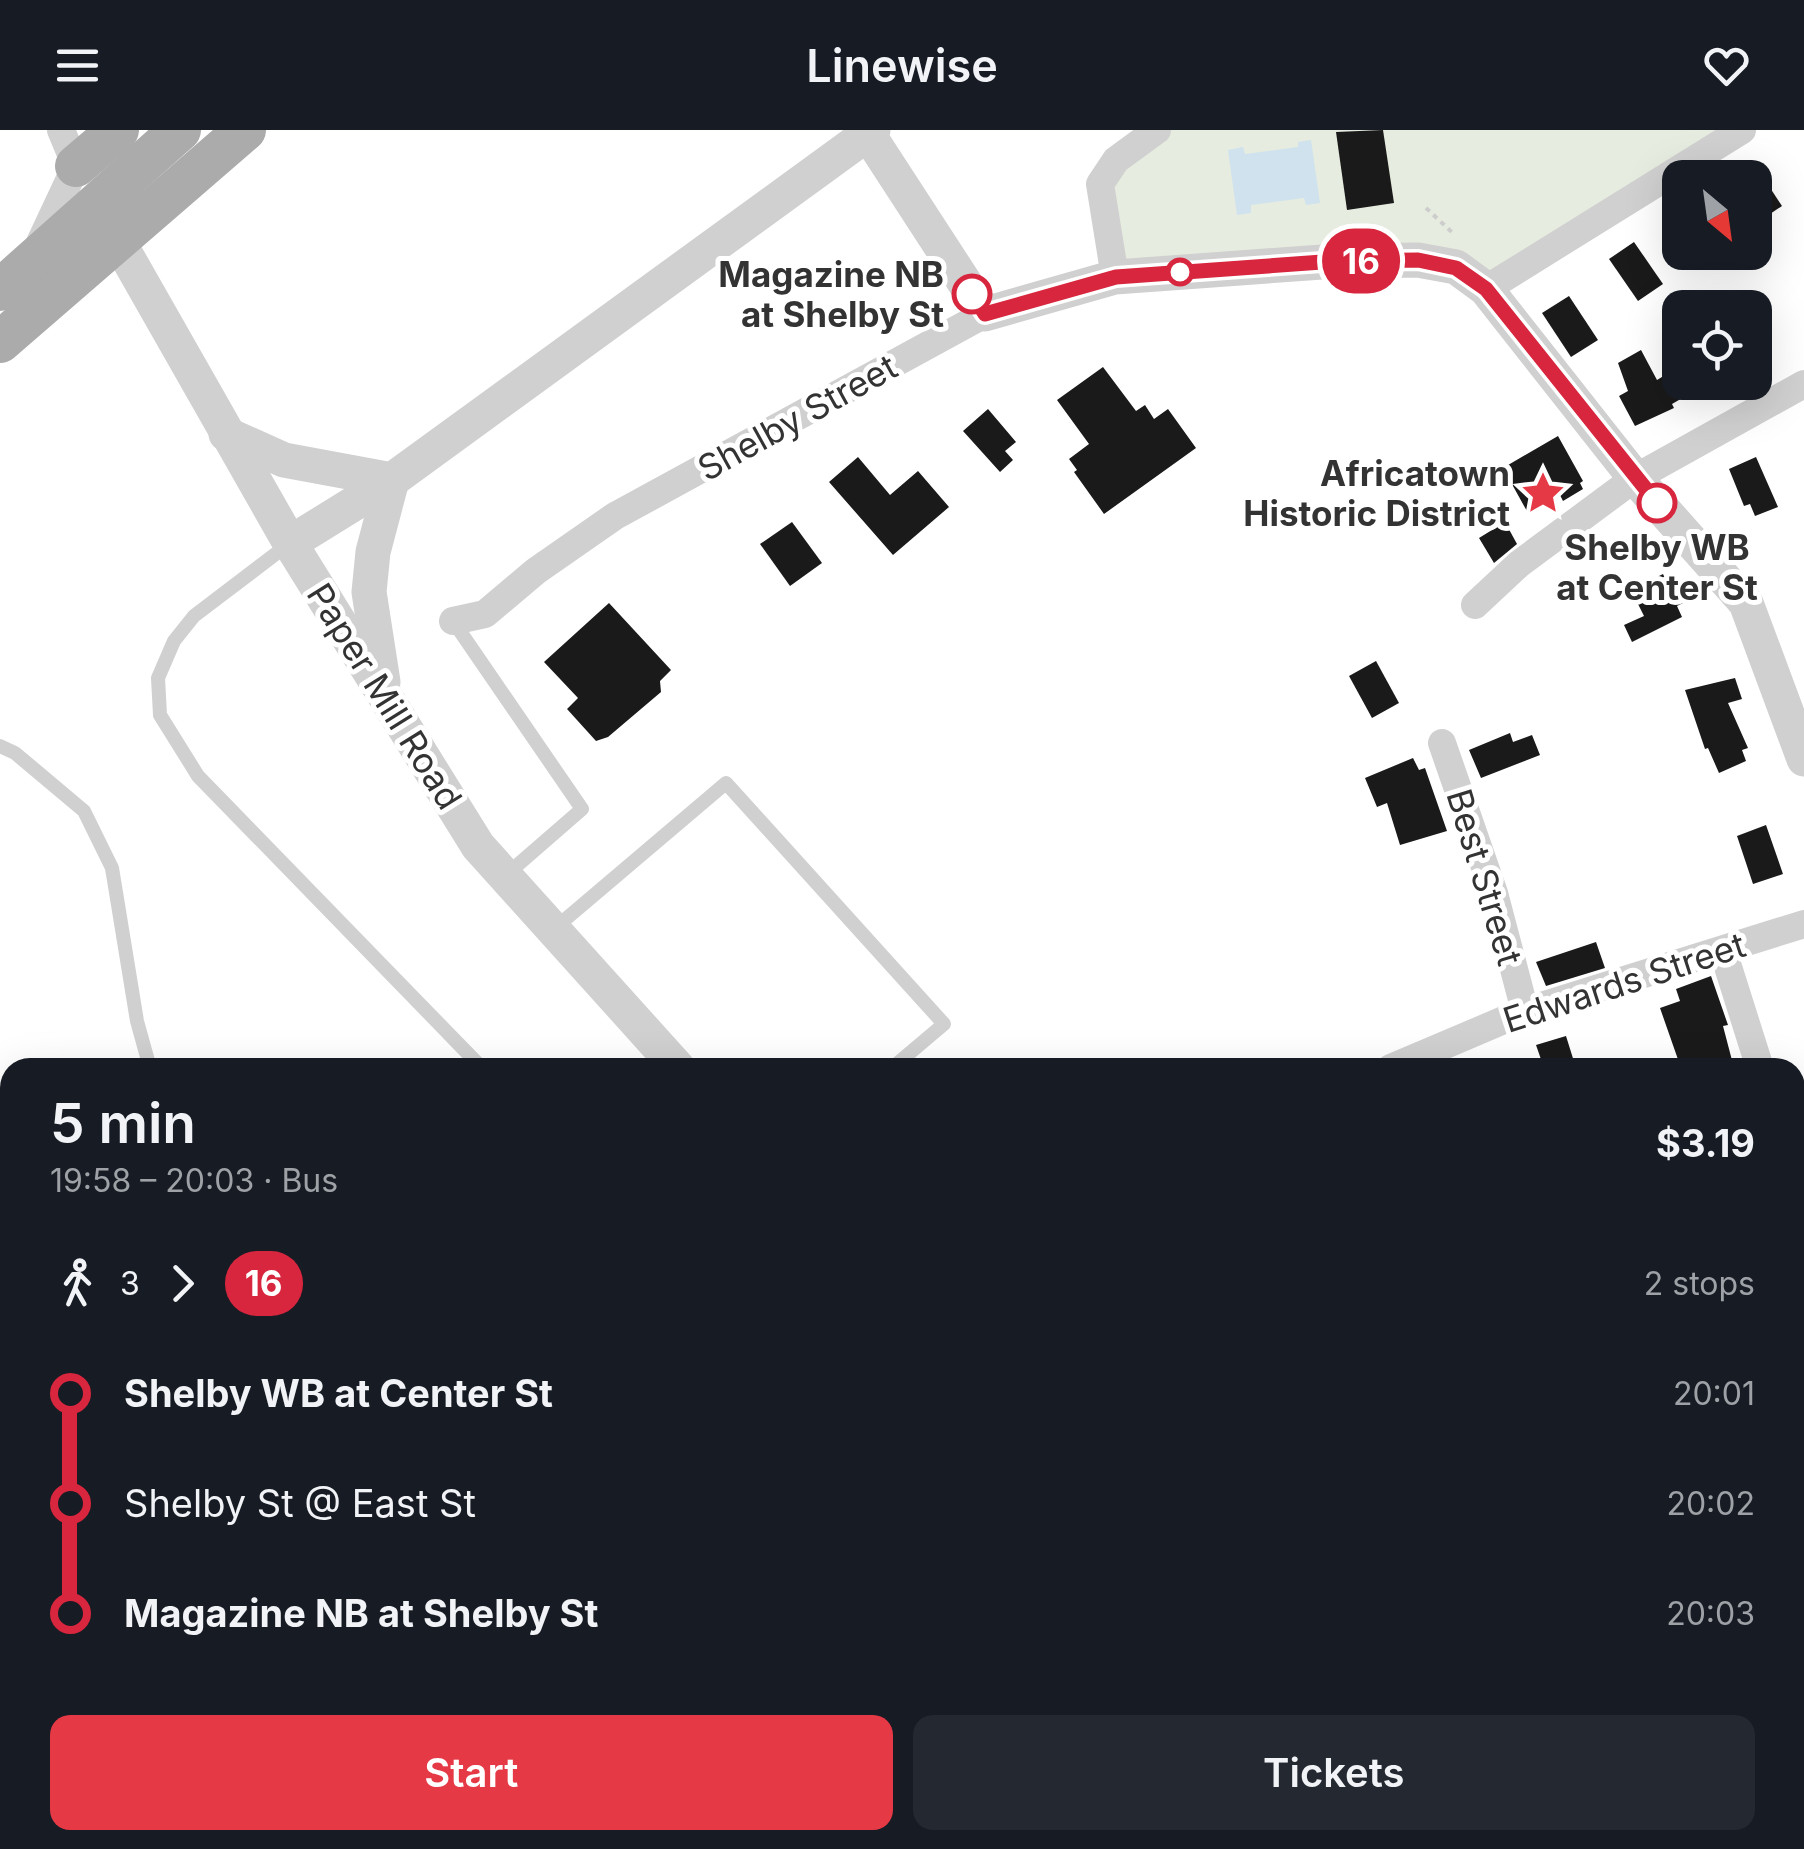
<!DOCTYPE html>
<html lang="en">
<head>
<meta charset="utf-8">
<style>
  :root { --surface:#171b24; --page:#242831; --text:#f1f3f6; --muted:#9ea1a6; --accent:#e63946 }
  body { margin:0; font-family:Inter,sans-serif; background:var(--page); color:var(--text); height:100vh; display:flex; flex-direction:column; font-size:38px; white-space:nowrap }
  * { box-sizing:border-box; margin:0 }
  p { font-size:32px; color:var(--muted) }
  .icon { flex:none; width:55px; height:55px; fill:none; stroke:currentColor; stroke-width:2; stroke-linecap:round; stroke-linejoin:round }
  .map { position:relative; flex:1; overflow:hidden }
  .panel { position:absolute; left:0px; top:928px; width:1805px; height:792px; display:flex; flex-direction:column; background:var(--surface); border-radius:30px 30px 0 0; box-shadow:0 10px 40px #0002 }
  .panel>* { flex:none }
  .badge { padding:0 20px; border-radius:32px; font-size:35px; line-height:65px }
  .needle { width:65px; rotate:151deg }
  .buttons { position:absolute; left:1662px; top:30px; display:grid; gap:20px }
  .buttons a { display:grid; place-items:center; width:110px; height:110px; border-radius:20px; background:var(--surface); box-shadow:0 10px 40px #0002; font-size:50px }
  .map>.badge { position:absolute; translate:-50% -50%; box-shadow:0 0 0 5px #fff }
  .legs { display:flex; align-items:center; gap:15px; height:110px; padding:0 50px; font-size:32px }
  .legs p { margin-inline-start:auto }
  .summary { display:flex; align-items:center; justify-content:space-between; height:170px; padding:0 50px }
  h1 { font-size:55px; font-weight:600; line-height:75px }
  .action { display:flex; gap:20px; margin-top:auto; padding:20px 50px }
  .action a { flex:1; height:115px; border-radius:20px; background:var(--accent); color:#fff; font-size:40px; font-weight:600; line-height:115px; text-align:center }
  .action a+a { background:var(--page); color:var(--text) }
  ul { padding:0 50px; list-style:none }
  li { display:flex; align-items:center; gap:35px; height:110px; font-size:38px }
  li i { display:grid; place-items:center; width:15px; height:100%; margin:0 12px; background:currentColor }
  li i::after { content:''; width:25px; height:25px; margin:-12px; border:8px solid; border-radius:50%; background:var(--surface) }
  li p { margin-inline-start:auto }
  li:first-child i { background:linear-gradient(#0000 50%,currentColor 0) }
  li:last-child i { background:linear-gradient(currentColor 50%,#0000 0) }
  header { display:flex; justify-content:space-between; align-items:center; height:130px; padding:0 50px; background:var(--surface); font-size:45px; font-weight:600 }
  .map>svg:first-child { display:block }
</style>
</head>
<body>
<header><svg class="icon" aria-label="menu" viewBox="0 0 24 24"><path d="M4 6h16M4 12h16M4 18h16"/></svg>Linewise<svg class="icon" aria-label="heart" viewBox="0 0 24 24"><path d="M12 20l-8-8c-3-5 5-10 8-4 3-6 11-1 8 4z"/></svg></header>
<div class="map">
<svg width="1804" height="1719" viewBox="0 0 1804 1719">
  <rect width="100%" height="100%" fill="#fff"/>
  <polygon fill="#e6ecdf" points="1157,0 1742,0 1486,159 1456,137 1115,147 1105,102 1116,30"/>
  <polygon fill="#cfe2ee" points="1311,10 1320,73 1306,75 1304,68 1251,75 1251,83 1237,85 1228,20 1243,17 1245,24 1298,17 1298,12"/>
  <g fill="#1a1a1a">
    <polygon points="1383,0 1394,73 1347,80 1336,2"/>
    <polygon points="1755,35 1782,76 1755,94"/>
    <polygon points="1634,112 1663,154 1638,171 1609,129"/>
    <polygon points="1569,166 1598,210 1571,227 1542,183"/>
    <polygon points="1641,220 1657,250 1680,236 1680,252 1710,252 1672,274 1674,278 1635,296 1619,266 1628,261 1618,233"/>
    <polygon points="1103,237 1136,281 1145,275 1154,289 1168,279 1196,318 1104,384 1074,342 1077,340 1069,329 1089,314 1057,270"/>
    <polygon points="988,279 1016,312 1005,321 1013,330 1000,342 963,301"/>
    <polygon points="1558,306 1583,351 1580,353 1583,359 1563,371 1560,365 1528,383 1503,338"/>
    <polygon points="858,327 890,365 918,341 949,377 893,425 829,352"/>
    <polygon points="1756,327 1778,377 1755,386 1750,374 1744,376 1729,339"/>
    <polygon points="792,392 822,433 790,456 760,414"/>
    <polygon points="1505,392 1517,414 1494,433 1479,408"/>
    <polygon points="1663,444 1669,457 1676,454 1685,472 1677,476 1682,487 1632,512 1624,495 1644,486 1631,460"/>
    <polygon points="609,473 671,540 660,551 661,562 608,607 596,611 567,579 578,568 544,532"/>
    <polygon points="1376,531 1399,573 1372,588 1349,546"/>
    <polygon points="1735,548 1742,569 1728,573 1748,618 1742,620 1746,631 1719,643 1708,618 1705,619 1685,560"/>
    <polygon points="1510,603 1513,612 1532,605 1540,625 1481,648 1469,620"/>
    <polygon points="1413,628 1419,640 1425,638 1447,701 1400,715 1387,673 1377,677 1365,648"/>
    <polygon points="1766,695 1783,744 1753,754 1737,706"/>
    <polygon points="1596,812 1605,838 1546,856 1536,832"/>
    <polygon points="1711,846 1728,895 1723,896 1734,938 1681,938 1660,878 1680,871 1676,859"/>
    <polygon points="1566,906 1576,938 1544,938 1536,915"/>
  </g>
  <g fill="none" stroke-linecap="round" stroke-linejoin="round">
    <polyline stroke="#cdcdcd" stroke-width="4" stroke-dasharray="5 5" stroke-linecap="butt" points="1426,78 1455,105"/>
    <g stroke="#d0d0d0" stroke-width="14">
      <polyline points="290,413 194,486 174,511 158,548 160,585 198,646 482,938"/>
      <polyline points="453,491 582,679 505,746"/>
      <polyline points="0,616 15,623 84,681 112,738 137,891 150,938"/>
      <polyline points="554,799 726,653 944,894 892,938"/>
      <polyline points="0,1358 10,1354"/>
      <polyline points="0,1552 10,1565"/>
      <polyline points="241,1710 246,1719"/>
    </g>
    <g stroke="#d0d0d0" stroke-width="28">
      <polyline points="38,117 76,36 61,0"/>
      <polyline points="1115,147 1100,54 1116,30 1157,0"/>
      <polyline points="1486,159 1742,0"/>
      <polyline points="1475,475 1519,434 1635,348 1804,254"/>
      <polyline points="453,491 485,484 536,441 615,386 985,184"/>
      <polyline points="1442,613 1494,763 1525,881"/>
      <polyline points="1723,821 1760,938"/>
      <polyline points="1391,938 1525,881 1804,794"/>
      <polyline points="1795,1048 1804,1076"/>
      <polyline points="1795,1327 1804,1324"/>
      <polyline points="1795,1576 1804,1573"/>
    </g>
    <g stroke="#d0d0d0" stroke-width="35">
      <polyline points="868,4 985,184 1115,147 1336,131 1418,130 1456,137 1486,159 1635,348 1746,473 1804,629"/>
      <polyline points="105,88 290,413 478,716 678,938"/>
      <polyline points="226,304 284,330 392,350 373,422 369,462 383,552"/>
      <polyline points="290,413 392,350 873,0"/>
      <polyline points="1069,1710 1077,1719"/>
    </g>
    <polyline stroke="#ababab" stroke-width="42" points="76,36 118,0"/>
    <g stroke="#888" stroke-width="11">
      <g id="rail">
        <polyline points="0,1445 10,1464"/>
        <polyline points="0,1577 10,1592"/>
        <polyline points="86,1710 92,1719"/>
        <polyline points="149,1710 155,1719"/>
      </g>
    </g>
    <use href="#rail" stroke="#fff" stroke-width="8" stroke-dasharray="22" stroke-linecap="butt"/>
    <g stroke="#ababab" stroke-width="42">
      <polyline points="0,160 180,0"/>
      <polyline points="0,212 245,0"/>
    </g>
  </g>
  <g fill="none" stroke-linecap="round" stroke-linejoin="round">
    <g stroke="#fff" stroke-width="22">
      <polyline id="line-1" points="972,164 985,184 1116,147 1336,131 1418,130 1456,138 1486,159 1657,373"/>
    </g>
    <use href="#line-1" stroke="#d7263d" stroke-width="15"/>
  </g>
  <defs>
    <g id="sight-bare" transform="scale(3.45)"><path d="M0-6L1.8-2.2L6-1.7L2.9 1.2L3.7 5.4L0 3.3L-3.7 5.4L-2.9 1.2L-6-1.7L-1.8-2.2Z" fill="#e63946" stroke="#fff" stroke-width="2.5" paint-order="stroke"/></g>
  </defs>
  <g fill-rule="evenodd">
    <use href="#sight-bare" x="1543" y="363"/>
  </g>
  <g fill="#fff" stroke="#d7263d" stroke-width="5">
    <circle cx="1180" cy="142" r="12"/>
    <circle cx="972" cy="164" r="18"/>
    <circle cx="1657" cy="373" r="18"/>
  </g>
  <g text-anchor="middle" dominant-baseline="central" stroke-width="10" stroke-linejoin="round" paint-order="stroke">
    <g font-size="35" font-weight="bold" fill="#333" stroke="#fff" text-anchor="end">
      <text x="944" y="144">Magazine NB<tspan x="944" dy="40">at Shelby St</tspan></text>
      <text x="1657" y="417" text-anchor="middle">Shelby WB<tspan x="1657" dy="40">at Center St</tspan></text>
    </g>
    <g font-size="35" fill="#333" stroke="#fff">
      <text transform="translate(797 287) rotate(-29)">Shelby Street</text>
      <text transform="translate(385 566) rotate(58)">Paper Mill Road</text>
      <text transform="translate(1485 747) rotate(73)">Best Street</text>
      <text transform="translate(1624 852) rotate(-18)">Edwards Street</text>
    </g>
    <g font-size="35" font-weight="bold" fill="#333" stroke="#fff" text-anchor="end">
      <text x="1510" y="343">Africatown<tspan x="1510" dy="40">Historic District</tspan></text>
    </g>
  </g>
</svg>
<div class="buttons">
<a><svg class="needle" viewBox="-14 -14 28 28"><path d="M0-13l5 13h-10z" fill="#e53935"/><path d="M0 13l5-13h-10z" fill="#9ea1a6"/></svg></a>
<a><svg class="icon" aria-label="locate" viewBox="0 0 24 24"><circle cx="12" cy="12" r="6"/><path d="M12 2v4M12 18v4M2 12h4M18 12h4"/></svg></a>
</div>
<b class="badge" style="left:1361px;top:131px;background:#d7263d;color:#fff">16</b>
<section class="panel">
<div class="summary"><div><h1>5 min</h1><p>19:58 – 20:03 · Bus</p></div><b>$3.19</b></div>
<div class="legs"><svg class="icon" aria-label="walk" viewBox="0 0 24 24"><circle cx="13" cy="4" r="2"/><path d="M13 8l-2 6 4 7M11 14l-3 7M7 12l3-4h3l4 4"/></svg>3<svg class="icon" aria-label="forward" viewBox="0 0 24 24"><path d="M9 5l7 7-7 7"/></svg><b class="badge" style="background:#d7263d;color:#fff">16</b><p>2 stops</p></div>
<ul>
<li><i style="color:#d7263d"></i><b>Shelby WB at Center St</b><p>20:01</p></li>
<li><i style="color:#d7263d"></i><span>Shelby St @ East St</span><p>20:02</p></li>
<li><i style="color:#d7263d"></i><b>Magazine NB at Shelby St</b><p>20:03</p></li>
</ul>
<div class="action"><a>Start</a><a>Tickets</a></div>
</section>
</div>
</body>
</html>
